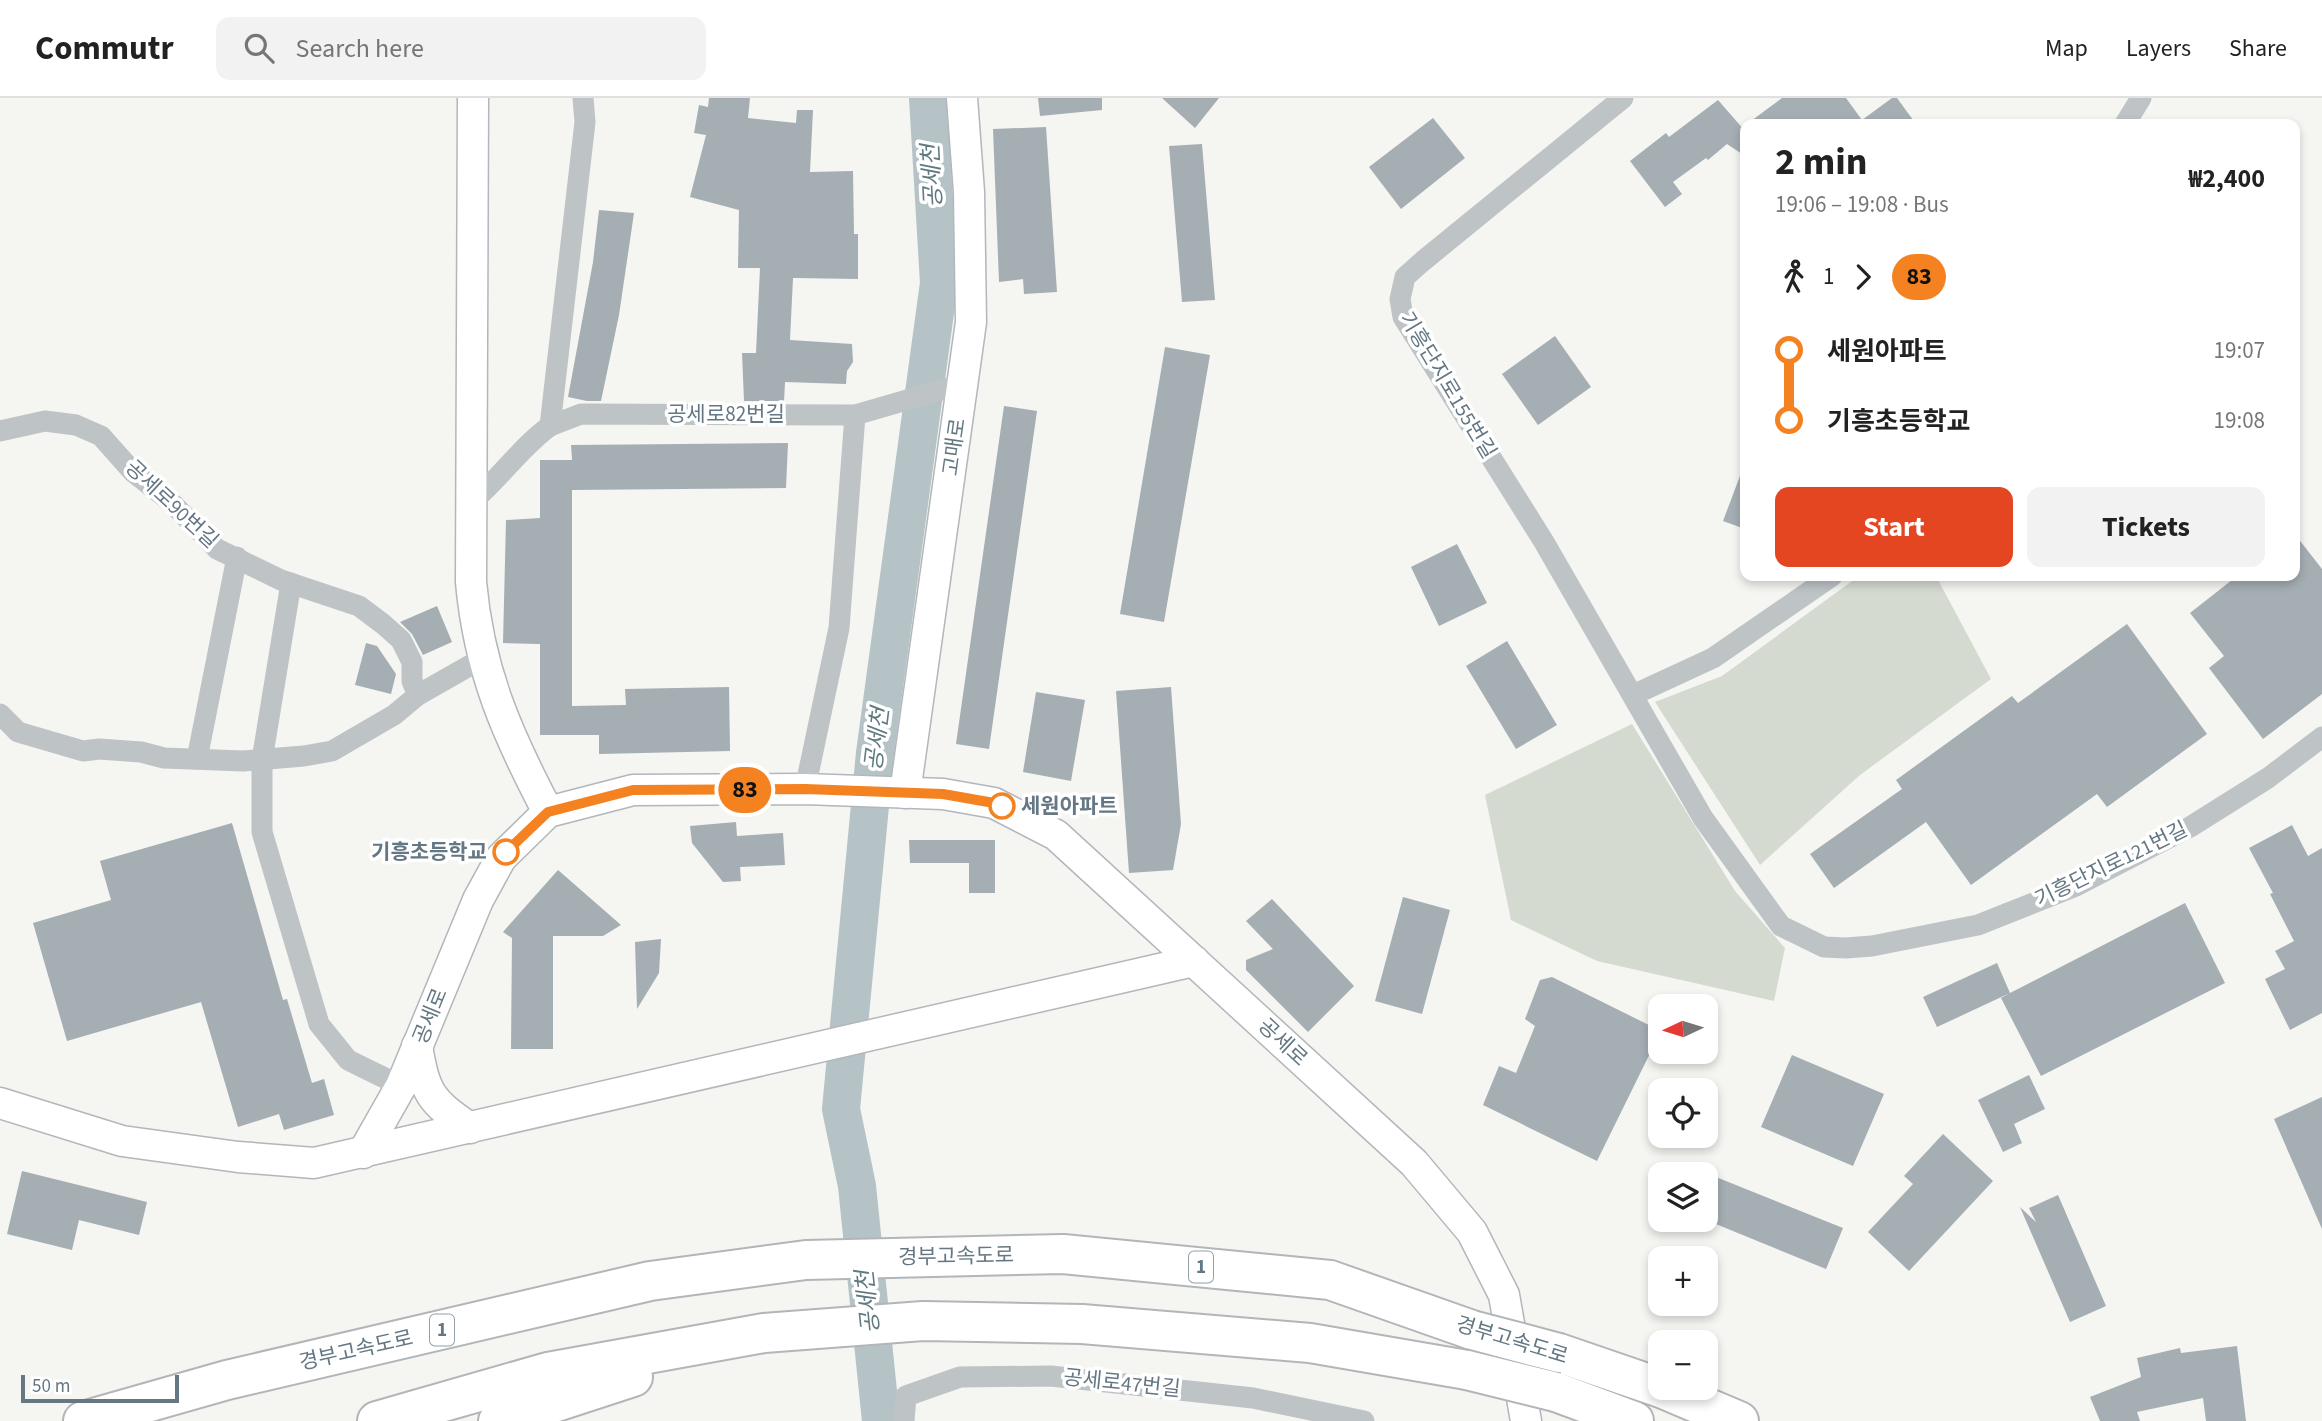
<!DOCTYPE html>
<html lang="en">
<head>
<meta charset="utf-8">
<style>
  :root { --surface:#fff; --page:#f2f2f2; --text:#222; --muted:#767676; --line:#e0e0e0; --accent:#e54622 }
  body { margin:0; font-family:"Source Sans 3","Noto Sans KR",sans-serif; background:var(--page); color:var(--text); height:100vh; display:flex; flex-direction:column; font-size:26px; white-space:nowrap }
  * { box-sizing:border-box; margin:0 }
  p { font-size:23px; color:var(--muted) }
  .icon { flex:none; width:38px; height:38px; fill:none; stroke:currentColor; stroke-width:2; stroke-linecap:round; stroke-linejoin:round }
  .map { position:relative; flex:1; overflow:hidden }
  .drawer { position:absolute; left:1740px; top:21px; width:560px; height:462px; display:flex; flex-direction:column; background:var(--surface); border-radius:14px; box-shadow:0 4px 10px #0003 }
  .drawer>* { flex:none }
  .badge { padding:0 14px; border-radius:23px; font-size:24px; line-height:46px }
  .needle { width:46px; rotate:266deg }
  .controls { position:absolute; left:1648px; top:896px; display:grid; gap:14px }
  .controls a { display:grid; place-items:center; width:70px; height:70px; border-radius:14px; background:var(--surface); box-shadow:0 4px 10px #0003; font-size:35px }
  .scale { position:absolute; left:21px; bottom:18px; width:158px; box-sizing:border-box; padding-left:7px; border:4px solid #647783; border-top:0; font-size:19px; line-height:24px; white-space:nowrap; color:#647783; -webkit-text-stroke:5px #fff; paint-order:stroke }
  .map>.badge { position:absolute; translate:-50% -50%; box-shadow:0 0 0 4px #fff }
  .legs { display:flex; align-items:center; gap:10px; height:77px; padding:0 35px; font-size:23px }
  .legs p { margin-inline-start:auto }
  .overview { display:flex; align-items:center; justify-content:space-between; height:119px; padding:0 35px }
  h1 { font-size:38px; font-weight:700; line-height:52px }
  .cta { display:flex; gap:14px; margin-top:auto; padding:14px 35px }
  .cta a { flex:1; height:80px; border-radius:14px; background:var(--accent); color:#fff; font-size:28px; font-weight:700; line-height:80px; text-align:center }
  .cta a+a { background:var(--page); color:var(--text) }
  ul { padding:0 35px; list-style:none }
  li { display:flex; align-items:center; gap:24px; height:70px; font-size:26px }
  li i { display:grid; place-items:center; width:10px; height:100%; margin:0 9px; background:currentColor }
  li i::after { content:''; width:18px; height:18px; margin:-9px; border:5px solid; border-radius:50%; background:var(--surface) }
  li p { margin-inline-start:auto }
  li:first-child i { background:linear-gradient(#0000 50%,currentColor 0) }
  li:last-child i { background:linear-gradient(currentColor 50%,#0000 0) }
  header { display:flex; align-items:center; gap:42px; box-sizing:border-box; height:98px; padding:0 35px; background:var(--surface); border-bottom:2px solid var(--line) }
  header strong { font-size:33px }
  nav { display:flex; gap:38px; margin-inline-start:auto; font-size:24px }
  .search { width:490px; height:63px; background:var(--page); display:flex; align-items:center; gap:18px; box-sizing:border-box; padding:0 24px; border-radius:14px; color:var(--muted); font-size:26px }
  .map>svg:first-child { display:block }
</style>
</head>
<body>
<header>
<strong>Commutr</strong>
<div class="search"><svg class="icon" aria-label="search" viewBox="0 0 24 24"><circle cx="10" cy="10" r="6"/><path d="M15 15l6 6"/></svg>Search here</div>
<nav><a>Map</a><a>Layers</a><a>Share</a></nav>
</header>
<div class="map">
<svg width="2322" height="1323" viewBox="0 0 2322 1323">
  <rect width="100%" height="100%" fill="#f5f5f2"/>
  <g fill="#d5dad1">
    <polygon points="1859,478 1936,478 1991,581 1860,677 1760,767 1655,604 1722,578"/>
    <polygon points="1632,626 1735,793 1785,850 1774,903 1597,863 1511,822 1485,697"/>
  </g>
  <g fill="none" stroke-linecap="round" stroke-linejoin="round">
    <polyline stroke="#b5c3c6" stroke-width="38" points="881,1323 857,1088 841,1011 875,655 939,185 928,0"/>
  </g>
  <g fill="#a5aeb3">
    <polygon points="709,0 750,0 748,20 796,25 797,12 813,12 810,74 853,73 854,136 858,136 858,181 793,180 790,242 852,246 853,264 847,273 846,286 785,284 784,304 744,303 742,255 756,255 760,170 738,170 739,112 690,99 706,37 694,35 699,7 708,9"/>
    <polygon points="1038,0 1102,0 1102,12 1040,18"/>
    <polygon points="1162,0 1219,0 1195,30"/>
    <polygon points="1782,0 1846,0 1862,22 1892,0 1897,0 1916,26 1747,26"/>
    <polygon points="1718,2 1745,33 1745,58 1727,46 1708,62 1706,60 1673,84 1682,96 1665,109 1630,63 1666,35 1669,39"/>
    <polygon points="1433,20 1465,60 1401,111 1369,69"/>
    <polygon points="1046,29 1057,194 1024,196 1023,181 999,184 993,31"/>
    <polygon points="1202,46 1215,202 1182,204 1169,48"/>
    <polygon points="599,112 634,115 619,217 601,303 587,303 568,299 593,164"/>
    <polygon points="1555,238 1591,289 1538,327 1502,276"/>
    <polygon points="1165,249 1210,257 1164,524 1120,516"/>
    <polygon points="1004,308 1037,313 989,651 956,646"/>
    <polygon points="788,345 786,390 572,392 572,608 626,607 625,591 729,589 730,653 599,656 599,637 540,637 540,546 503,545 506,422 540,420 540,362 572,362 571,347"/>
    <polygon points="1743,370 1745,370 1745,431 1723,423"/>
    <polygon points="2294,435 2322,471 2322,596 2263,641 2209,570 2224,558 2190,515 2237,478 2294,478"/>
    <polygon points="1457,446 1487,505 1439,528 1411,469"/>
    <polygon points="437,508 452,544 423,557 412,536 400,524"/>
    <polygon points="2127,526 2207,636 2107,709 2097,696 1971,787 1926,724 1834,790 1810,756 1902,691 1896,682 2012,598 2018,605"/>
    <polygon points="1507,543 1557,627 1516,651 1466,568"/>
    <polygon points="366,545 377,548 396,576 391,596 355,587"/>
    <polygon points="1171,589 1181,726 1173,772 1129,775 1116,593"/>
    <polygon points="1036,594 1085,602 1071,683 1023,674"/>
    <polygon points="736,724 737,738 783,735 785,767 740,769 741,783 723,784 692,745 690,728"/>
    <polygon points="232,725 283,902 287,901 312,985 324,981 334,1017 284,1032 279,1016 238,1029 201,904 67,943 33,825 111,802 100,763"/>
    <polygon points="2292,727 2308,758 2322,750 2322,915 2290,932 2265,881 2285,871 2275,853 2294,843 2270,796 2273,795 2249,750"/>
    <polygon points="909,742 995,742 995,795 969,795 969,765 910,765"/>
    <polygon points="558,772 621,827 603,838 553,838 553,951 511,951 512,840 503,834"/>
    <polygon points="1403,799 1450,812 1422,916 1375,903"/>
    <polygon points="1272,801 1354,888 1308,934 1246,872 1246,862 1273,851 1246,823"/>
    <polygon points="2185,805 2225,885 2041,978 2001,900 2010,895 1937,929 1923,899 1997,865 2010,895"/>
    <polygon points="661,841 659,875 637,911 635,844"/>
    <polygon points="1552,879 1661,933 1597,1063 1483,1007 1499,968 1516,975 1535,928 1525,921 1540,882"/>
    <polygon points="1792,957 1884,996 1853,1068 1761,1029"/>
    <polygon points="2029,977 2045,1011 2014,1026 2022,1045 2003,1054 1978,1002"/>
    <polygon points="2322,999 2322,1131 2274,1021"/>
    <polygon points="1943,1036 1993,1083 1909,1173 1868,1134 1913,1086 1904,1078"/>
    <polygon points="22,1073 147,1104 139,1137 79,1122 72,1152 7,1136"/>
    <polygon points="1706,1075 1843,1130 1826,1171 1706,1122"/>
    <polygon points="2058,1097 2106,1208 2070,1224 2020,1109 2036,1124 2029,1110"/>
    <polygon points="2237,1248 2246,1323 2206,1323 2203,1300 2137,1314 2140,1323 2100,1323 2090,1299 2141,1279 2137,1260 2180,1250 2181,1255"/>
  </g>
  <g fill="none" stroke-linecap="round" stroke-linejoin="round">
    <g stroke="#b1b7bb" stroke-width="33">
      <g id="secondary">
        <path d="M473,0l-2,484c8,89 36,152 77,230"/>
        <polyline points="905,695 971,224 969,94 962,0"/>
        <path d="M417,948c8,47 13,55 53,82"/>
        <polyline points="0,1005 122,1043 238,1059 314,1065 1194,863"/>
        <polyline points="363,1055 401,988 478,802 501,760 548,714 633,692 805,691 943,696 994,705 1056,737 1414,1065 1472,1134 1504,1197 1526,1323"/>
      </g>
    </g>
    <g stroke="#b2b6b9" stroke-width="42">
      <g id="highway">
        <polyline points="1559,1255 1661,1290"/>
        <polyline points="1661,1290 1739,1323"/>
        <polyline points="1556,1294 1634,1323"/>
        <polyline points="83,1323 227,1282 650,1183 806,1162 1063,1156 1330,1182 1472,1232"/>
        <polyline points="377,1323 548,1274 764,1235 923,1223 1082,1226 1310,1245 1467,1272"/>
        <polyline points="498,1323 633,1279"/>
      </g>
    </g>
    <g stroke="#bec3c6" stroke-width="21">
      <polyline points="583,0 585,24 550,328 581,316 855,317 839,530 805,691"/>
      <polyline points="1623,0 1423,163 1405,179 1400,201 1403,219 1544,444 1703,720 1781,828 1824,849 1846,850 1872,848 1978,827 2076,788 2190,729 2268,680 2322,639"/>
      <polyline points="2125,26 2141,0"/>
      <polyline points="855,317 962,286"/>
      <polyline points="0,333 45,323 76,327 101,338 133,374 170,403 217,451 281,482 359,508 383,526 401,542 412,564 412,583 418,597"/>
      <path d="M473,403c28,-24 48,-54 77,-75"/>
      <polyline points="291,485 262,662 262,734 319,926 348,962 401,988"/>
      <polyline points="1633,597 1713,560 1832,478"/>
      <polyline points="0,616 18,634 83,653 99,651 141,654 164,660 243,663 304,658 332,653 394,617 418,597 483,560"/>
      <polyline points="197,661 237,459"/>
      <polyline points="904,1323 906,1298 960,1279 1051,1278 1253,1300 1364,1323"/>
    </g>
    <use href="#secondary" stroke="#fff" stroke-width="30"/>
    <use href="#highway" stroke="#fff" stroke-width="38"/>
    <g stroke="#b2b6b9" stroke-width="42" stroke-linecap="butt">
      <g id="highway-bridge">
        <polyline points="1472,1232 1559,1255"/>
        <polyline points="1467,1272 1556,1294"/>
      </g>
    </g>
    <use href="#highway-bridge" stroke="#fff" stroke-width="38"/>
  </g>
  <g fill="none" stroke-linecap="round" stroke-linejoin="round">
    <g stroke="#fff" stroke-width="16">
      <polyline id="line-1" points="506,754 548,714 633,692 805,691 943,696 994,705 1002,708"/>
    </g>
    <use href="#line-1" stroke="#f58220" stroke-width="10"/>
  </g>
  <g fill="#fff" stroke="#f58220" stroke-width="3.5">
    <circle cx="1002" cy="708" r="12"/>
    <circle cx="506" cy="754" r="12"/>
  </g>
  <g text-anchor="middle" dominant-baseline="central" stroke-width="7" stroke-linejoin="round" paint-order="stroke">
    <g fill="#fff" stroke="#92a0a8" stroke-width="2">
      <rect x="1189" y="1153.5" width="24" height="31" rx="5"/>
      <rect x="430" y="1216.5" width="24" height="31" rx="5"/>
    </g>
    <g font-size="19" font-weight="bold" fill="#647783">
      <text x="1201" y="1169">1</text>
      <text x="442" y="1232">1</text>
    </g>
    <g font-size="21" fill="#647783" stroke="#fff">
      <text transform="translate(1448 287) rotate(59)">기흥단지로155번길</text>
      <text x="726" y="316">공세로82번길</text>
      <text transform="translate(954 349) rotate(-82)">고매로</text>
      <text transform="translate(172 406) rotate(43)">공세로90번길</text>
      <text transform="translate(2111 766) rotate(-26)">기흥단지로121번길</text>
      <text transform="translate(430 918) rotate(-68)">공세로</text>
      <text transform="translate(1283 944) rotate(43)">공세로</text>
      <text transform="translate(956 1158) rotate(-1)">경부고속도로</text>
      <text transform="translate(1512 1242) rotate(17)">경부고속도로</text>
      <text transform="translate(356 1252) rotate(-13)">경부고속도로</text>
      <text transform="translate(1122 1285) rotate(6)">공세로47번길</text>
    </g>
    <g font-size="21" font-weight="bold" fill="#647783" stroke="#fff" text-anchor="start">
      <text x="1021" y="708">세원아파트</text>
      <text x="487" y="754" text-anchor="end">기흥초등학교</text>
    </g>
    <g font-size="23" font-style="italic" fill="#5f7980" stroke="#fff">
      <text transform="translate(932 78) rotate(-93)">공세천</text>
      <text transform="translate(877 641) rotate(-83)">공세천</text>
      <text transform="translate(868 1204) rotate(-96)">공세천</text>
    </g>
  </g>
</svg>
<div class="controls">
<a><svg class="needle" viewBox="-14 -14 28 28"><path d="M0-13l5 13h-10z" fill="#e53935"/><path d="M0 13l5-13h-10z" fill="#767676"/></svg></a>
<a><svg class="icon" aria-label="locate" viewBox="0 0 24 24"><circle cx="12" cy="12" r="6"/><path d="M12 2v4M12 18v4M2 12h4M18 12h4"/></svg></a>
<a><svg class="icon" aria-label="layers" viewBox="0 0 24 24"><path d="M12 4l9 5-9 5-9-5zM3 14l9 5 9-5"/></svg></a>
<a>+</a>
<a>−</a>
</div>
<div class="scale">50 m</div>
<b class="badge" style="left:745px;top:692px;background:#f58220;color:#111">83</b>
<section class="drawer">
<div class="overview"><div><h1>2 min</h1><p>19:06 – 19:08 · Bus</p></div><b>₩2,400</b></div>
<div class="legs"><svg class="icon" aria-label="walk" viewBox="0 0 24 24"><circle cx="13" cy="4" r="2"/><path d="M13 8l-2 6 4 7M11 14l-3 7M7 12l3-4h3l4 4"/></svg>1<svg class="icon" aria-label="forward" viewBox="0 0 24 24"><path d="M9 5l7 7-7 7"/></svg><b class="badge" style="background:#f58220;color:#111">83</b></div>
<ul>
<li><i style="color:#f58220"></i><b>세원아파트</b><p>19:07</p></li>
<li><i style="color:#f58220"></i><b>기흥초등학교</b><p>19:08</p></li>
</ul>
<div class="cta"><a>Start</a><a>Tickets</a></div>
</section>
</div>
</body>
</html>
